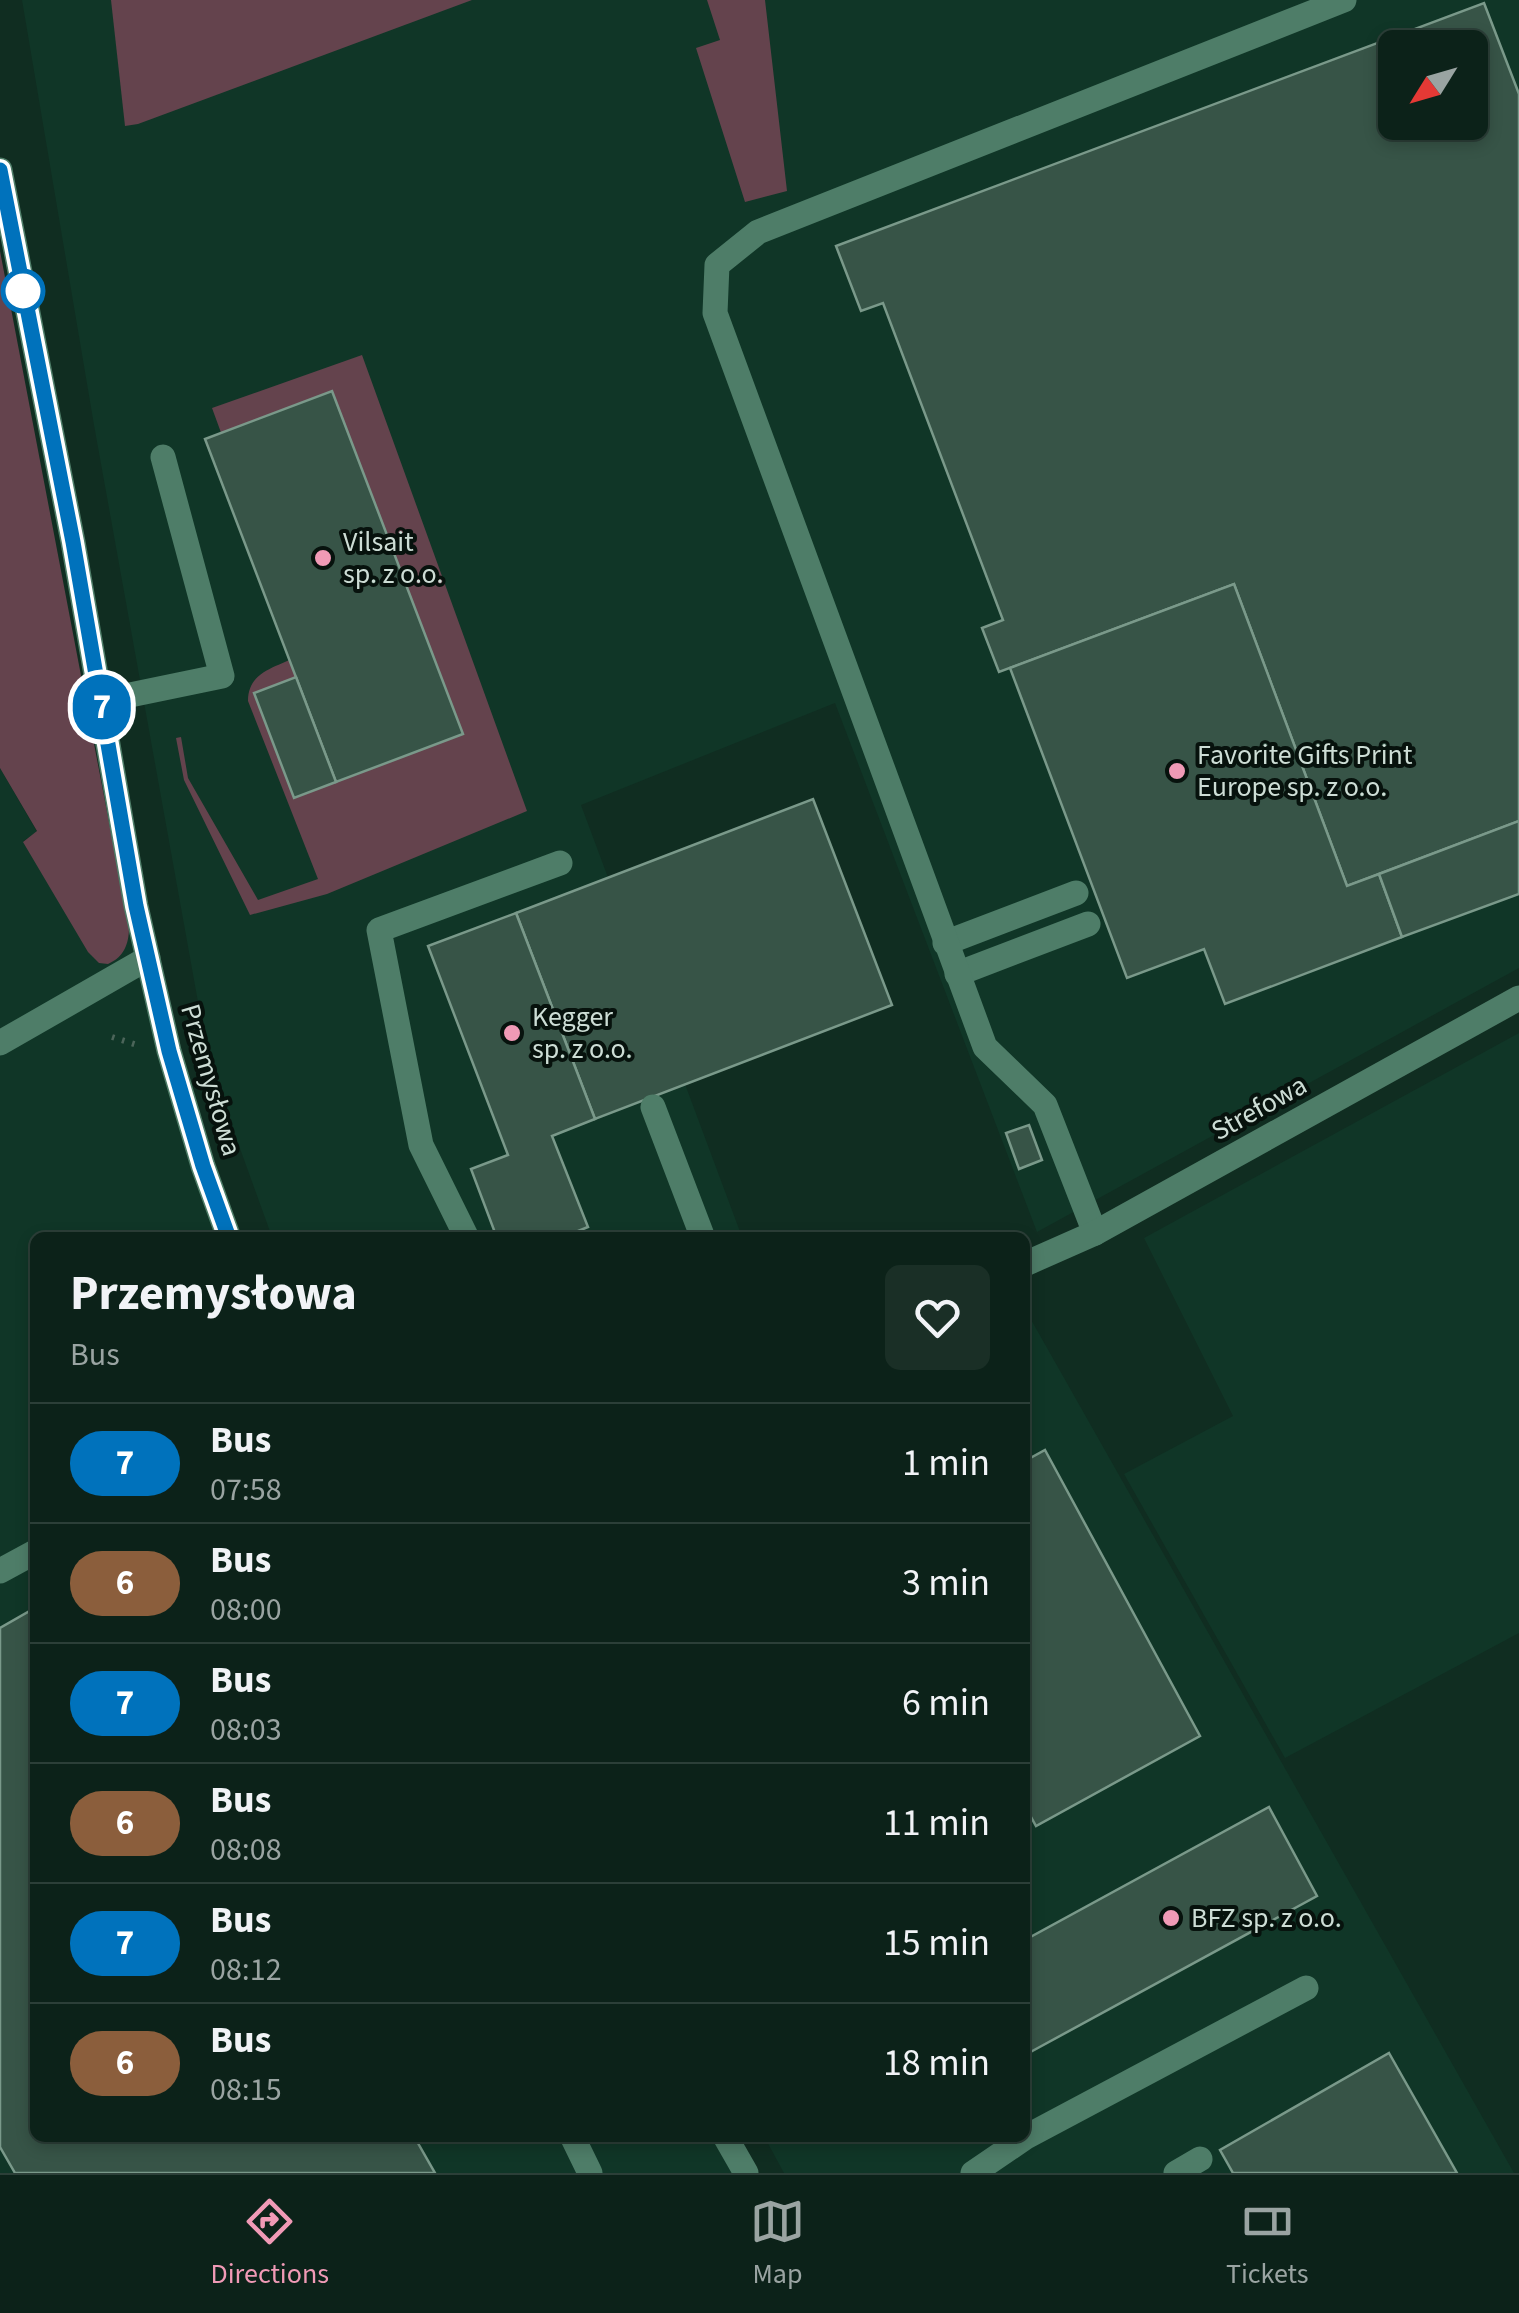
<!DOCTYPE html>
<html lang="en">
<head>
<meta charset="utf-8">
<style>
  :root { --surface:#0c2219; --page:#1a2f26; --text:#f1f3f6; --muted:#9aa4a2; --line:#2c3f38; --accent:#f09ab6 }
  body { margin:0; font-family:"Source Sans 3",sans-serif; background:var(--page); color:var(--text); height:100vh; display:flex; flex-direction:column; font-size:38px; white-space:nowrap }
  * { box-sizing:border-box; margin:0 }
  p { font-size:32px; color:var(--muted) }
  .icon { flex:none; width:55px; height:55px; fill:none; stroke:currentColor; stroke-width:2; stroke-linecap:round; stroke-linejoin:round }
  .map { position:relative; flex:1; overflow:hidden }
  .side { position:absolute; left:30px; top:1232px; width:1000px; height:910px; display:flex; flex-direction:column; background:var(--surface); border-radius:15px; box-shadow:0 5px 15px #0003,0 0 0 2px var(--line) }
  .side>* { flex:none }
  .badge { padding:0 20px; border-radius:32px; font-size:35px; line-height:65px }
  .needle { width:65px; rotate:233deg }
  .controls { position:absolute; left:1378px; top:30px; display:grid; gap:20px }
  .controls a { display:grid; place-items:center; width:110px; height:110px; border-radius:15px; background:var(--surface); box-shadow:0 5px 15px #0003,0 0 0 2px var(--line); font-size:50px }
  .map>.badge { position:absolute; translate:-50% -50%; box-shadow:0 0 0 5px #fff }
  .round { display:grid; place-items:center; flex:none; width:105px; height:105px; border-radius:15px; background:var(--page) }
  .headline { display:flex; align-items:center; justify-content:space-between; height:170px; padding:0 40px }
  h1 { font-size:48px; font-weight:700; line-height:75px }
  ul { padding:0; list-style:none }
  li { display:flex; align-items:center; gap:30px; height:120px; padding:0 40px; border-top:2px solid var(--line) }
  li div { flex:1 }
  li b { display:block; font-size:38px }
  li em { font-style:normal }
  li .badge { min-width:110px; font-weight:700; text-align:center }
  .menu { display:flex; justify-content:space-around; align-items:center; height:140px; border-top:2px solid var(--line); background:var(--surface); font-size:28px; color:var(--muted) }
  .menu a { display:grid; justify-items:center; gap:5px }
  .menu .active { color:var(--accent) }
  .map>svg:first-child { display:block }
</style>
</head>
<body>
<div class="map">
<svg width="1519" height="2173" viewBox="0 0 1519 2173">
  <rect width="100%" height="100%" fill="#102d21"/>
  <g fill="#103627" fill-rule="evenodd">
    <path d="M22,0h1497v968l-482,264 -202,-529 -254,102 161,432h-470l-63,-174 -115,-638zM1395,48h75v74h-75z"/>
    <polygon points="0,768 37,832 23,841 129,927 229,1237 35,1238 35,2138 726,2138 746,2173 0,2173"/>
    <polygon points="1519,1033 1519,1633 1285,1758 1124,1474 1233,1416 1144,1238"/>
    <polygon points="1025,1309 1514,2173 784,2173 765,2138 1025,2138"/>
  </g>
  <g fill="#64434d">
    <polygon points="111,0 472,0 138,124 125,126"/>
    <polygon points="707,0 765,0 787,191 745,202 696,48 720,40"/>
    <path d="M0,251l129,676c0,17 -5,30 -21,37l-9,-1 -11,-11 -65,-110 14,-11 -37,-63z"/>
    <path d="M362,355l165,456 -200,83 -77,21 -66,-135 -8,-42 5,-1 7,41 70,122 60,-21 -70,-178c0,-31 31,-34 54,-47l-90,-246z"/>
  </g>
  <g fill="#375447" stroke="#7a998a" stroke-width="2.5" fill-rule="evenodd">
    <path d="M1484,3l35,91v727l-172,65 -113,-302 -235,88 -17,-44 21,-8 -120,-317 -22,8 -25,-65zM1395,48h75v74h-75z"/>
    <polygon points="332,391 463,734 336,782 205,439"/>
    <polygon points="1234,584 1347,886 1379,874 1402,937 1225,1004 1204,949 1127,978 1010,668"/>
    <polygon points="296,677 336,782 294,798 254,693"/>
    <polygon points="813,799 892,1005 595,1119 516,913"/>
    <polygon points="1519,821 1519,894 1402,937 1379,874"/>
    <polygon points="516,913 595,1119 552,1136 588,1227 561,1238 497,1238 471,1169 508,1155 428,946"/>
    <polygon points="1029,1125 1042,1160 1019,1169 1006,1133"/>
    <polygon points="1045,1450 1200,1736 1036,1826 1025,1806 1025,1461"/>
    <polygon points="35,1608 35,2138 415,2138 435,2173 15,2173 0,2147 0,1628"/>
    <polygon points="1269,1807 1317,1896 1025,2055 1025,1940"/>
    <polygon points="1389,2053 1457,2173 1233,2173 1220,2150"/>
  </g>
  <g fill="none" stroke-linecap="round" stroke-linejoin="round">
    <polyline stroke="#4c655a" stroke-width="6" stroke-dasharray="2.5 8" stroke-linecap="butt" points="112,1037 137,1045"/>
    <g stroke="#4e7d68" stroke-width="25">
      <polyline points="0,170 73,542 136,906 169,1051 203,1166 229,1238"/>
      <polyline points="101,701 222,676 163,457"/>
      <polyline points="945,943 1076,893"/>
      <polyline points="957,974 1088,924"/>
      <polyline points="0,1043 148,958"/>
      <polyline points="653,1107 703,1238"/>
      <polyline points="1095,1233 1045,1105 985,1047 715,313 717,265 758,232 1344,0"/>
      <polyline points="467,1238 421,1145 379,930 560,863"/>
      <polyline points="1025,1264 1095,1233 1519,998"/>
      <polyline points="0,1571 35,1552"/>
      <polyline points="573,2138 590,2173"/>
      <polyline points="726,2138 746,2173"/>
      <polyline points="973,2173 1026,2137 1306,1988"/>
      <polyline points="1176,2173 1200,2159"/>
    </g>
  </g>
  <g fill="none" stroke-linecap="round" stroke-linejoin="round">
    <g stroke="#fff" stroke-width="22">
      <polyline id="line" points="0,170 73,542 136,906 169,1051 203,1166 229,1238"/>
    </g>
    <use href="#line" stroke="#0072bc" stroke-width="15"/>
  </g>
  <circle fill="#fff" stroke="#0072bc" stroke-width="5" cx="23" cy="291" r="20"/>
  <g fill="#f09ab6" stroke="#07120d" stroke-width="4">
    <circle cx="323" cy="558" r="10"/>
    <circle cx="1177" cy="771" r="10"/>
    <circle cx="512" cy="1033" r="10"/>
    <circle cx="1171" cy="1918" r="10"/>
  </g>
  <g text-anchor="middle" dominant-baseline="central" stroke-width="8" stroke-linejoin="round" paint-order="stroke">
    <g font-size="28" fill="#cdddd5" stroke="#07120d" text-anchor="start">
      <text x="343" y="542">Vilsait<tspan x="343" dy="32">sp. z o.o.</tspan></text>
      <text x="1197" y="755">Favorite Gifts Print<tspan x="1197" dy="32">Europe sp. z o.o.</tspan></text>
      <text x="532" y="1017">Kegger<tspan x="532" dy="32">sp. z o.o.</tspan></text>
      <text x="1191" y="1918">BFZ sp. z o.o.</text>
    </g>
    <g font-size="28" fill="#cdddd5" stroke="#07120d">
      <text transform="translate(211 1080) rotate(74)">Przemysłowa</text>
      <text transform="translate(1259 1108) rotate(-29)">Strefowa</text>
    </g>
  </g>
</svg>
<div class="controls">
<a><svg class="needle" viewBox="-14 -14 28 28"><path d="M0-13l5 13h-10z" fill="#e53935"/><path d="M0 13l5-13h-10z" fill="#9aa4a2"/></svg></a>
</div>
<b class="badge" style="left:102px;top:707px;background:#0072bc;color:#fff">7</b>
<section class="side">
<div class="headline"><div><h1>Przemysłowa</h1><p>Bus</p></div><a class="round"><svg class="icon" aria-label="heart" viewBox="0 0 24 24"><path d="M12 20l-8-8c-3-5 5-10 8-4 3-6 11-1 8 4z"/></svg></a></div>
<ul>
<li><span class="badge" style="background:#0072bc;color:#fff">7</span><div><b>Bus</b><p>07:58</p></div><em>1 min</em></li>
<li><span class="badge" style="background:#8b5e3c;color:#fff">6</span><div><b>Bus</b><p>08:00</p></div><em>3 min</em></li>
<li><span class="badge" style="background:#0072bc;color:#fff">7</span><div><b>Bus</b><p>08:03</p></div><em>6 min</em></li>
<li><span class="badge" style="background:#8b5e3c;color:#fff">6</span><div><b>Bus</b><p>08:08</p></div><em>11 min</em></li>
<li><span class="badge" style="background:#0072bc;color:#fff">7</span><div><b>Bus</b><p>08:12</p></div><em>15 min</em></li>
<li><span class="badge" style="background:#8b5e3c;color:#fff">6</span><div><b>Bus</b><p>08:15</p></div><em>18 min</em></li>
</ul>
</section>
</div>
<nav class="menu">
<a class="active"><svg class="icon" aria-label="directions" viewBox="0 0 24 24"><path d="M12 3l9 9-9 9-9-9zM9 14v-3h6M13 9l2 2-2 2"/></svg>Directions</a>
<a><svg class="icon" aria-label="map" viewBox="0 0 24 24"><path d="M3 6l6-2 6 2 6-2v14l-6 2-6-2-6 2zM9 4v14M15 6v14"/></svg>Map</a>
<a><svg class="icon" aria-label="tickets" viewBox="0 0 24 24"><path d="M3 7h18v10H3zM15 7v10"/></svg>Tickets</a>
</nav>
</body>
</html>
